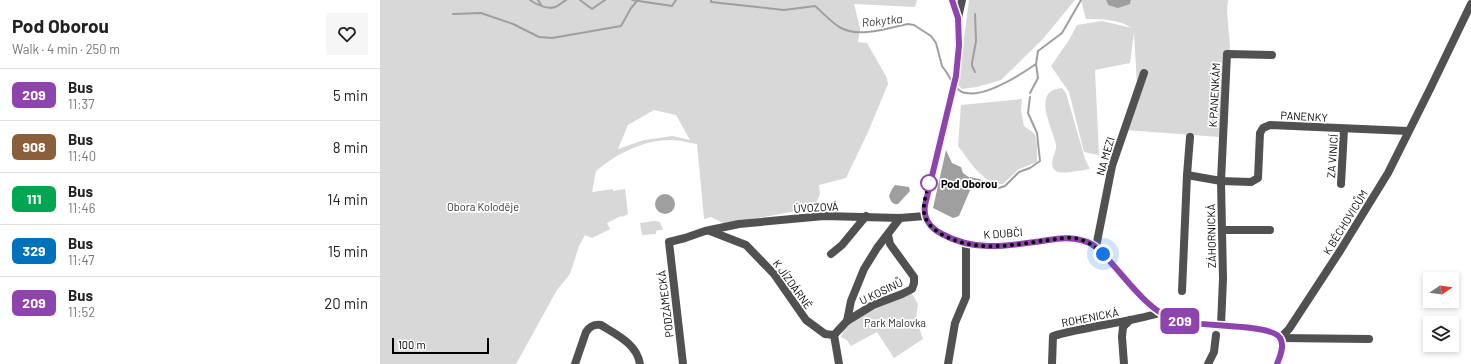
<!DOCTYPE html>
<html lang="en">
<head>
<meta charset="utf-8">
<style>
  :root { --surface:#fff; --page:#f6f6f6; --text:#222; --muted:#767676; --line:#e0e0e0 }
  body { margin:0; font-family:Barlow,sans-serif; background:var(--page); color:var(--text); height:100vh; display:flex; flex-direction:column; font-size:15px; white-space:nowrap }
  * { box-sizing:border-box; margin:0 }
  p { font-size:13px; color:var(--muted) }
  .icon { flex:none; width:22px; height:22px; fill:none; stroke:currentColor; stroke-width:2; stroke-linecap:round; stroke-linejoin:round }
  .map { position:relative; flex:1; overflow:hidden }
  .side { display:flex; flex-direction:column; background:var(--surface); width:380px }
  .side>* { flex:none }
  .badge { padding:0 8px; border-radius:6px; font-size:14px; line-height:26px }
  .needle { width:26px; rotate:77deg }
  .tools { position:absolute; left:1043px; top:272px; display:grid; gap:8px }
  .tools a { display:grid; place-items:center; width:36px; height:36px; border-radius:0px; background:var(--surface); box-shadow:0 2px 6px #0003; font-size:20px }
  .scale { position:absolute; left:12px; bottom:10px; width:97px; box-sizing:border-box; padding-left:4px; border:2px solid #000; border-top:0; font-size:11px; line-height:14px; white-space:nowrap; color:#000; -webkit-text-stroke:3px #fff; paint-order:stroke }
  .you { position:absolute; width:20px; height:20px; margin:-10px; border:3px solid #fff; border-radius:50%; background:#1a73e8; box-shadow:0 0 0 6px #1a73e833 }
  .map>.badge { position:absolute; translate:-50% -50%; box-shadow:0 0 0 2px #fff }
  .round { display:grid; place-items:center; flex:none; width:42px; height:42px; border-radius:0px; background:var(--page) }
  .head { display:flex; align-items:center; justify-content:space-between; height:68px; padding:0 12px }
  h1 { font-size:19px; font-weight:700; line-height:30px }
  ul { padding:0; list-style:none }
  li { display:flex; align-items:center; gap:12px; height:52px; padding:0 12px; border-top:1px solid var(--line) }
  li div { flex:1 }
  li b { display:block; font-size:15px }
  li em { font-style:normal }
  li .badge { min-width:44px; font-weight:700; text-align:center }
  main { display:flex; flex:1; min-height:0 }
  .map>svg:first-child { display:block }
</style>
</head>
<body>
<main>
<section class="side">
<div class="head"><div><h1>Pod Oborou</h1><p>Walk · 4 min · 250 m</p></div><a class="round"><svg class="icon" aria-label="heart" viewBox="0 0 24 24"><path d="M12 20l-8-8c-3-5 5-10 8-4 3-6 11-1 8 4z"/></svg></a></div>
<ul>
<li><span class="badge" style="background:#8e44ad;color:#fff">209</span><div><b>Bus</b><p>11:37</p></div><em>5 min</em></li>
<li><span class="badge" style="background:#8b5e3c;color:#fff">908</span><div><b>Bus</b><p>11:40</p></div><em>8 min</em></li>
<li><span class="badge" style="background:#00a651;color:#fff">111</span><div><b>Bus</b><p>11:46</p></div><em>14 min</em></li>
<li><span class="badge" style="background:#0072bc;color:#fff">329</span><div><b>Bus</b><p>11:47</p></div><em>15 min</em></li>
<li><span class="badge" style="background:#8e44ad;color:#fff">209</span><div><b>Bus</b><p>11:52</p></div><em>20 min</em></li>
</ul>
</section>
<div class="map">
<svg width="1091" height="364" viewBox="0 0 1091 364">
  <rect width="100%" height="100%" fill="#fff"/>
  <g fill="#d8d8d8" fill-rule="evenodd">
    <path d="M0,0h537l-2,7 -61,-3 6,24 -2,14 9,1 20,35 1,6 -20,48 -22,46 -27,7 1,9 -6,14 -89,16 -14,-7 -7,2 -7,-75c-8,-1 -17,-4 -25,-4 -29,0 -54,13 -76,31l-4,21 21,-3v2l12,-2 3,25 -6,3 -1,-1 -14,7 3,6 19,-9 -37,18 -7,-3 -6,11 -9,28 -13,16 -41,74h-136zM274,110l22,5 14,25 -18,-4 -28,4 -26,9 10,-24z"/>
    <polygon points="589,0 695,0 662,40 621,80 597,87 582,89 578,85"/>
    <path d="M701,0h25l2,5 22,-1 1,-4h97l-1,11 3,35 -10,91 -95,-7 12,-44 -3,-54 -4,31 -35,7 4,85 -15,-3 -15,-60 -18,-26 18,-26 8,-15 25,-4 30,7c-15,-9 -30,-9 -46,-9z"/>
    <path d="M682,88l4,5 19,66 5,10c-7,1 -29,6 -34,2 -9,-7 1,-18 0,-26 -2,-14 -21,-46 -3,-55 2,-1 6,-1 9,-2z"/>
    <path d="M642,99l-1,12 3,15 11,8 2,11v17l-18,7 -16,15c-20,1 -34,-24 -45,-38l3,-41z"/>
    <polygon points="274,221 280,222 283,230 279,230 276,231 276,234 262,235 260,223"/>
    <path d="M531,292l7,12 -2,14 7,21 -29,19 -17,-26 -26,14 -4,-6 -6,-3c8,-23 49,-36 70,-45z"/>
  </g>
  <g fill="#9f9f9f">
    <polygon points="726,0 751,0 750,4 738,8 728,5"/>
    <polygon points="566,150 572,163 581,167 583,173 590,178 587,181 591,188 579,216 573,218 553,208"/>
    <path d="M515,185l14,2 1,4 -12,13c-6,1 -7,-3 -9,-8l3,-7z"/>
    <circle cx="285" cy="204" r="10"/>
  </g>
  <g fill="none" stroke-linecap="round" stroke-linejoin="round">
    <g stroke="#9f9f9f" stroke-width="2">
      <path d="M150,0c5,4 18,10 25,7 4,-1 7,-5 11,-7"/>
      <polyline points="158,0 161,5"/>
      <polyline points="200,0 212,9 225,0"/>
      <polyline points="252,0 292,6 296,0"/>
      <path d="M331,0v2l73,8 31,-4c7,6 18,18 26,22 20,10 46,0 67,-4l6,1 17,11 5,7 6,23 5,7 5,9"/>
      <polyline points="73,14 101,13 133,24 159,37 172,38 241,26 251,8 257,1"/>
      <polyline points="595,14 596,41 592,63 592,66 595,72"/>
      <path d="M575,87c4,3 6,6 11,6 21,4 54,-18 70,-29l2,-13 24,-18 19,-33"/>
      <polyline points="650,93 658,78 656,64"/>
      <polyline points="590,178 599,180 616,189 625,186 639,172 650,168 660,161 657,133 648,113 650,97"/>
    </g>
    <g stroke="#515151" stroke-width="8">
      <polyline points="578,18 582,0"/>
      <polyline points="892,55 847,54 841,181 871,182 878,178 880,133 883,128 890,125 1028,131"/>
      <polyline points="807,175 841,181 843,279 841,325"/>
      <polyline points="961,184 964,129"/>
      <polyline points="842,230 890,230"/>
      <polyline points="330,231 366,245 394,274 426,320 445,334 454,335"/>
      <polyline points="716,247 732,166 764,73"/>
      <polyline points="451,254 462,245 486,216"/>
      <polyline points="802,291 807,175 810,137"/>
      <polyline points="467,321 493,305 522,294 532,289 534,283 534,277 510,244 508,235"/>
      <polyline points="454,335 467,321 471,301 484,269 497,248 520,218"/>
      <polyline points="454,335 459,364"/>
      <polyline points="900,338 909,329 960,251 1008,173 1051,87 1091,4"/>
      <polyline points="900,338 989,339"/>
      <path d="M195,364l11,-32c4,-6 8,-8 15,-7 16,10 36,19 39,39"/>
      <polyline points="303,364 289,242 305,238 325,231 359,224 444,216 520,218 545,216"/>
      <polyline points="568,364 575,323 586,297 586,244"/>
      <path d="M672,364l1,-28c35,-10 72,-13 107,-23"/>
      <polyline points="744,364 742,337 743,327 750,320"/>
      <polyline points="828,364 834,352 836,335"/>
    </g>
    <path stroke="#1e1e1e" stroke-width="8" d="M572,0l6,18 1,27 -3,31 -31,129c-2,13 5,23 17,29 34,18 63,12 100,7 14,-2 28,-5 42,0 12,3 21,15 30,25 17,19 35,44 60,54 19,7 98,3 106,18 5,7 0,19 -3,26"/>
  </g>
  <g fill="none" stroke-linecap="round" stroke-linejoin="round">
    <g stroke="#fff" stroke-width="9">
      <path id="line" d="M572,0l6,18 1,27 -3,31 -31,129c-2,13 5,23 17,29 33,18 64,12 100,7 14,-2 28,-5 42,0 12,3 21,15 30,25 17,19 35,44 60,54 19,7 98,3 106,18 5,7 0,19 -3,26"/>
    </g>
    <use href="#line" stroke="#8e44ad" stroke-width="6"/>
    <path stroke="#000" stroke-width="4" stroke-dasharray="0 7.2" d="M549,183l2,-6c-3,11 -8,24 -7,35 1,11 10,18 19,23 32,17 64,11 98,6 11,-1 22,-4 33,-3 12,2 21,8 29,16"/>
  </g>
  <circle fill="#fff" stroke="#8e44ad" stroke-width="2" cx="549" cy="183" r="8"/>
  <g text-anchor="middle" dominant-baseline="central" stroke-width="3.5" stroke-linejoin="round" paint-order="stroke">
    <g font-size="11" fill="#000" stroke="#fff">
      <text transform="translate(834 95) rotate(-87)">K PANENKÁM</text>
      <text transform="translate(924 116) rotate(3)">PANENKY</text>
      <text transform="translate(725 156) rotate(-74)">NA MEZI</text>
      <text transform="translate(952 156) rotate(-86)">ZA VINICÍ</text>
      <text transform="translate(436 207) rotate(-3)">ÚVOZOVÁ</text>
      <text transform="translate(965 222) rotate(-58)">K BĚCHOVICŮM</text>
      <text transform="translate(623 233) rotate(-4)">K DUBČI</text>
      <text transform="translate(831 236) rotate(-91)">ZÁHORNICKÁ</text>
      <text transform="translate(413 284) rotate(54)">K JÍZDÁRNĚ</text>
      <text transform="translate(501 291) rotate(-25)">U KOSINŮ</text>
      <text transform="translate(285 304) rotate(-97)">PODZÁMECKÁ</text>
      <text transform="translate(710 317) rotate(-11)">ROHENICKÁ</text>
    </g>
    <g font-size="11" font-weight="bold" fill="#000" stroke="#fff" text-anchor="start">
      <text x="561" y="183">Pod Oborou</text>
    </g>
    <g font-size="11" fill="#2f2f2f" stroke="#fff">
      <text x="103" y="206">Obora Koloděje</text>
      <text x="515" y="322">Park Malovka</text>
    </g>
    <g font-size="12" font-style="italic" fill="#404040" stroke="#fff">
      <text transform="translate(502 20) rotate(-6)">Rokytka</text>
    </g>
  </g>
</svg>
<div class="tools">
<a><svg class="needle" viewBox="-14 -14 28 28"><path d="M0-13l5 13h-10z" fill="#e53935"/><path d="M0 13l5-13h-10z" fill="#767676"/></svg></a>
<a><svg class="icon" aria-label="layers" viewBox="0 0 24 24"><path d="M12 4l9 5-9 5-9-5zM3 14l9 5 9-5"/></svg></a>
</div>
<div class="scale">100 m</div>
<div class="you" style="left:723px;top:254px"></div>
<b class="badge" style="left:800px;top:321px;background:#8e44ad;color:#fff">209</b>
</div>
</main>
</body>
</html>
